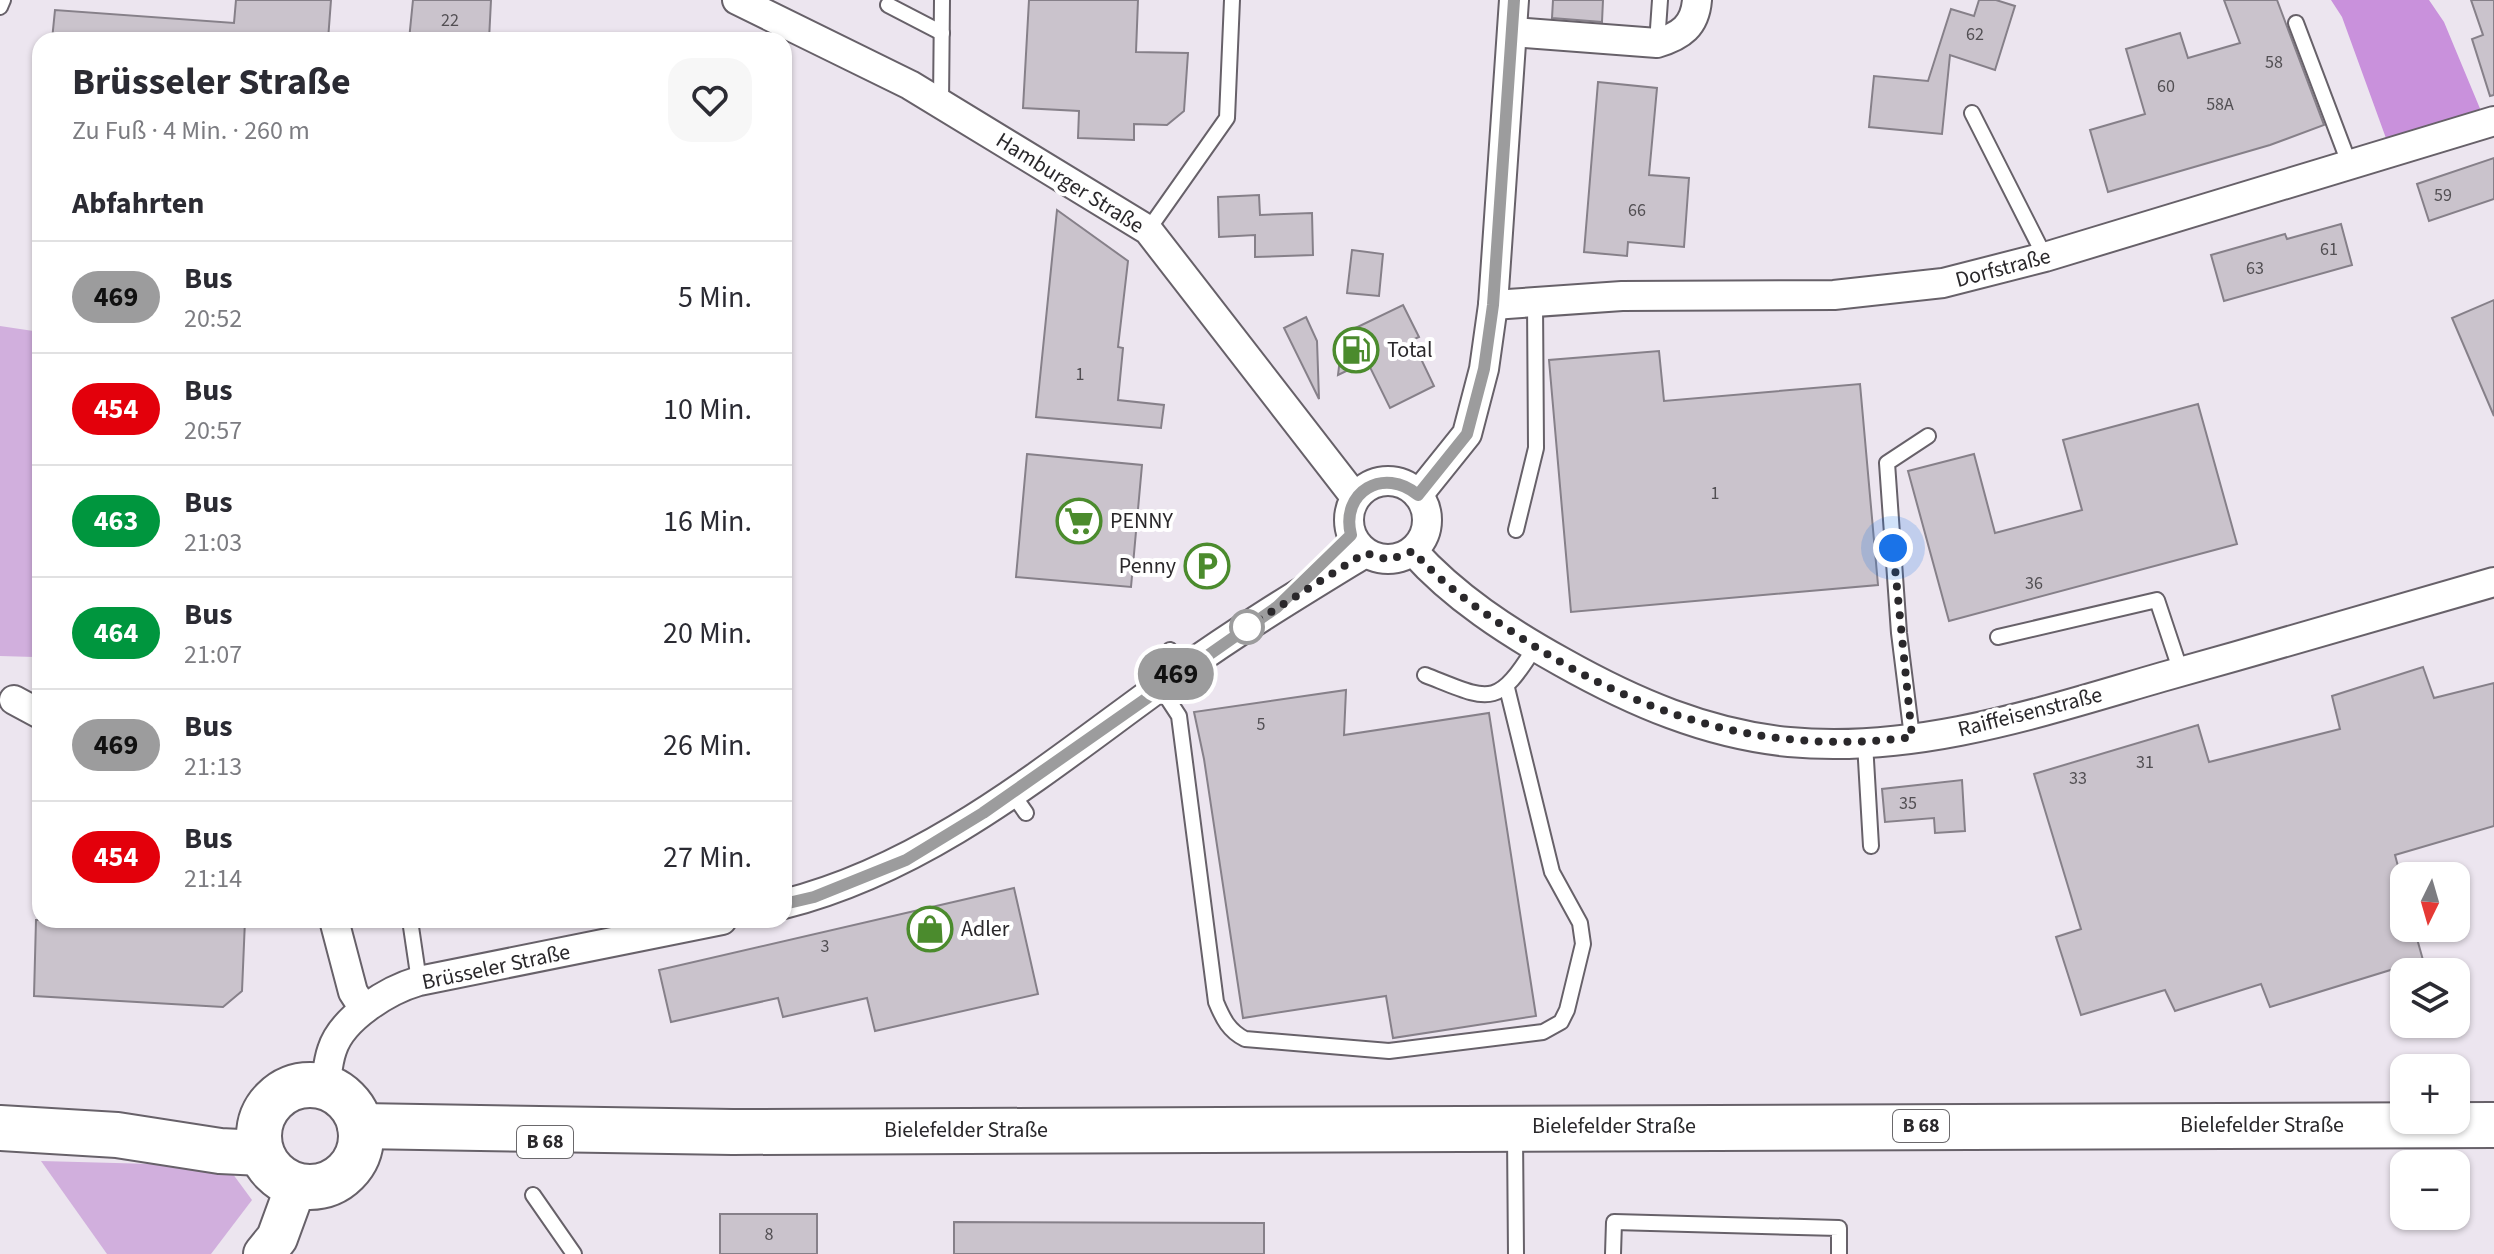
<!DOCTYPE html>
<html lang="de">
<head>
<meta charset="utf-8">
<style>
  :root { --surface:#fff; --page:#f7f7f7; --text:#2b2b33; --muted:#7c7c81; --line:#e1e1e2 }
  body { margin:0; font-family:"Source Sans 3",sans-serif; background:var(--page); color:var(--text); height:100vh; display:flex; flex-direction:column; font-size:30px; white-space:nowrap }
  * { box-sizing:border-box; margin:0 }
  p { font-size:26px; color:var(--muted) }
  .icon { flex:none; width:44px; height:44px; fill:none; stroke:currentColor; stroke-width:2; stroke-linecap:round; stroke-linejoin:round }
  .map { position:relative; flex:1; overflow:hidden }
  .drawer { position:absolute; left:32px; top:32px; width:760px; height:896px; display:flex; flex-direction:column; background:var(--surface); border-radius:24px; box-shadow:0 2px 6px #0004 }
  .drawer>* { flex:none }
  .badge { padding:0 16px; border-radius:26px; font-size:28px; line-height:52px }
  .needle { width:52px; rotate:185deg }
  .tools { position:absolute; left:2390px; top:862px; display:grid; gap:16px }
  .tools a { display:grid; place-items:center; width:80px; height:80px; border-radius:16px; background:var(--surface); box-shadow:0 2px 6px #0004; font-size:40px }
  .you { position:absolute; width:40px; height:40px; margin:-20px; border:6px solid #fff; border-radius:50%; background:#1a73e8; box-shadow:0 0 0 12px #1a73e833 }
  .map>.badge { position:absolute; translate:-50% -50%; box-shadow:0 0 0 4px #fff }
  h2 { padding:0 40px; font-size:30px; line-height:72px }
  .round { display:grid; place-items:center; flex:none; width:84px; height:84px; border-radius:24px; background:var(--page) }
  .headline { display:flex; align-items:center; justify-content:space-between; height:136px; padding:0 40px }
  h1 { font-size:38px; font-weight:700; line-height:60px }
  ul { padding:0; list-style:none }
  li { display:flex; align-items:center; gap:24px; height:112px; padding:0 40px; border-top:2px solid var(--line) }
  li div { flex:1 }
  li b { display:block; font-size:30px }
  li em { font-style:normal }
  li .badge { min-width:88px; font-weight:700; text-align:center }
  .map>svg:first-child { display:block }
</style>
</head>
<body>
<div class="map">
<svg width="2494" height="1254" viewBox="0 0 2494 1254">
  <rect width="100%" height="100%" fill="#ece5ef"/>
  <g fill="#d1afdd">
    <polygon points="0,326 40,332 40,664 34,657 0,656"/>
    <polygon points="41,1161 227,1166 252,1200 211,1254 107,1254"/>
  </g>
  <polygon fill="#c991dc" points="2331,0 2429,0 2444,22 2481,111 2387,141 2342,17"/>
  <g fill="#cac3cc" stroke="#868089" stroke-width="2">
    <polygon points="236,0 331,0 328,40 52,40 55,10 234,23"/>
    <polygon points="413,0 491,0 489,40 409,40"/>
    <polygon points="1029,0 1138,0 1136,52 1188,53 1184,111 1167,125 1134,124 1134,140 1078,138 1079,111 1023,108"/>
    <polygon points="1553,0 1603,0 1602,22 1552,18"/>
    <polygon points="1979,0 1996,0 2015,6 1995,70 1950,55 1942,134 1869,127 1874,76 1928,81 1951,9 1974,16"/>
    <polygon points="2224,0 2277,0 2324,125 2270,145 2108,192 2090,130 2145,114 2126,49 2180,33 2188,58 2240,43"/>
    <polygon points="2471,0 2494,0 2494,95 2490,96 2472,39 2483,35"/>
    <polygon points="1598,82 1657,88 1649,175 1689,178 1684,247 1628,242 1627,256 1584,252"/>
    <polygon points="2494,158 2494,199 2429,221 2417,184"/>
    <polygon points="1259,195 1260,215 1312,213 1313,255 1255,257 1255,235 1219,237 1218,197"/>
    <polygon points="1057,210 1128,261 1118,347 1123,348 1118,400 1164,405 1161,428 1036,417"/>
    <polygon points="2341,224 2352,265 2224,301 2211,255 2285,234 2287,239"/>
    <polygon points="1352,250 1383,254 1379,296 1347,293"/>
    <polygon points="2494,300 2494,416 2452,318"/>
    <polygon points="1403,305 1419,337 1412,340 1434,386 1390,408 1367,361 1338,375 1343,334"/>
    <polygon points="1306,317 1317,341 1319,399 1284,328"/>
    <polygon points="1659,351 1664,401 1860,384 1878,585 1571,612 1549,360"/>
    <polygon points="2198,404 2237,544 1949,621 1908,471 1974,454 1995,533 2082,510 2063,440"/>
    <polygon points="1027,454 1142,465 1131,587 1016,577"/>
    <polygon points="2423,667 2434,698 2494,683 2494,826 2395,855 2404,889 2404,928 2414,928 2423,960 2270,1007 2261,984 2175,1011 2165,990 2081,1015 2056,937 2081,929 2034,774 2198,725 2209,762 2340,729 2332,696"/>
    <polygon points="1346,690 1344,735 1489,713 1536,1016 1393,1038 1386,996 1243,1018 1204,759 1194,712"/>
    <polygon points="1962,780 1965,831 1935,833 1934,818 1885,822 1882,789"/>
    <polygon points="1014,888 1038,994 875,1031 867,998 783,1017 778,998 671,1022 659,970"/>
    <polygon points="36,920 245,920 242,991 223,1007 34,996"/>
    <rect x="720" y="1214" width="97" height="40"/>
    <polygon points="954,1222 1264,1223 1264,1254 954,1254"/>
  </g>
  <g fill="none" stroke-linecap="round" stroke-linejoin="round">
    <g stroke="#676169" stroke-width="18">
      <g id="lane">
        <polyline points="888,5 942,33"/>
        <polyline points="0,7 3,0"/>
        <polyline points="2296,23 2349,163"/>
        <polyline points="1657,43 1660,0"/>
        <polyline points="941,103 942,0"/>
        <polyline points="1972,113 2045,257"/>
        <polyline points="1148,230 1227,118 1232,0"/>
        <polyline points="1516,530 1536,448 1535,302"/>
        <polyline points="1998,637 2157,600 2181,672"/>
        <polyline points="1170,650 1184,669"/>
        <path d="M1425,675c64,25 71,35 110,-28"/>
        <path d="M1160,687l19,29 37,286c7,17 13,29 29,37l144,12 154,-19 18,-10 6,-12 16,-66 -3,-21 -28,-51 -45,-184"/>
        <polyline points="1912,737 1899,633 1887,463 1928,436"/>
        <polyline points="1865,743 1871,846"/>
        <polyline points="1012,793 1026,813"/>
        <polyline points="410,920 419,981"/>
        <polyline points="1515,1135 1516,1254"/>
        <polyline points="533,1195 574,1254"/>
        <polyline points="1613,1254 1614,1222 1839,1228 1839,1254"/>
      </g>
    </g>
    <g stroke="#676169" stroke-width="32">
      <g id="street">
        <polyline points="737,0 910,85 1148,230 1355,497"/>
        <path d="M1512,32l145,11c24,-7 38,-17 40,-43"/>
        <polyline points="1493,305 1622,296 1834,295 1943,283 2045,257 2494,121"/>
        <circle cx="1388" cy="520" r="39"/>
        <polyline points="1418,495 1467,434 1484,369 1493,305 1514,0"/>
        <path d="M1413,551c41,46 95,81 149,111 71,40 145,72 227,80 128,12 252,-30 373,-65 111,-31 222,-63 332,-95"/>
        <polyline points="14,700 40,714"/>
        <path d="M784,904c151,-38 272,-144 396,-232 60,-43 123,-81 185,-119"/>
        <polyline points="334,920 353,992 364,1009"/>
        <path d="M325,1087c2,-12 3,-26 7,-37 10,-32 56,-60 87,-69l303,-61"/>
      </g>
    </g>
    <g stroke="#676169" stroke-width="44">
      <polyline id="secondary" points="264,1254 277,1238 296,1186"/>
    </g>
    <g stroke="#676169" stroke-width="48">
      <g id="primary">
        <circle cx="310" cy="1136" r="51"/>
        <polyline points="360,1126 733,1132 2494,1125"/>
        <polyline points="0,1128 117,1135 220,1151 261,1153"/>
      </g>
    </g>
    <use href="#lane" stroke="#fff" stroke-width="14"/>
    <use href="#street" stroke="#fff" stroke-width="28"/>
    <use href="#secondary" stroke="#fff" stroke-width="40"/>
    <use href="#primary" stroke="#fff" stroke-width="44"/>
  </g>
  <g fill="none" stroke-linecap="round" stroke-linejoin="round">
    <g stroke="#fff" stroke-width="18">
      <path id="line" d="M784,904l30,-7 92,-37 77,-47 294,-206 74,-72c-11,-43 33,-69 67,-40l49,-61 17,-65 9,-64 21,-305"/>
    </g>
    <use href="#line" stroke="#9c9c9d" stroke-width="12"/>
    <path stroke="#2a282b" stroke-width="8" stroke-dasharray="0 14.4" d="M1247,627l118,-74 24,7 24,-9c29,33 62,56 98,80 123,83 252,126 401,106l-19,-189"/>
  </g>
  <defs>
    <g id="fuel-ring" transform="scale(2.3)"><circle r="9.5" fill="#fff" stroke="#4b8b2d" stroke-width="1.5"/><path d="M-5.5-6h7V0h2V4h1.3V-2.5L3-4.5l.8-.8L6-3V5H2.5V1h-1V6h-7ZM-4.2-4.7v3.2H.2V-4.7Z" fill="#4b8b2d"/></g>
    <g id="supermarket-ring" transform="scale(2.3)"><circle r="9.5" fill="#fff" stroke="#4b8b2d" stroke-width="1.5"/><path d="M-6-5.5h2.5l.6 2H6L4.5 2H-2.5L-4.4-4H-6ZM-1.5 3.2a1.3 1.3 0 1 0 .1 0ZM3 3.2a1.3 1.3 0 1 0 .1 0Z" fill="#4b8b2d"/></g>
    <g id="parking-ring" transform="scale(2.3)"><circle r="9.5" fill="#fff" stroke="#4b8b2d" stroke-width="1.5"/><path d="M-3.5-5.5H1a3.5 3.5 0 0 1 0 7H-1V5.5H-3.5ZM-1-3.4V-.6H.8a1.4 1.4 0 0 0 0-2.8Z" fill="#4b8b2d"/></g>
    <g id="shop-ring" transform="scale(2.3)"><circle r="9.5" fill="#fff" stroke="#4b8b2d" stroke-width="1.5"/><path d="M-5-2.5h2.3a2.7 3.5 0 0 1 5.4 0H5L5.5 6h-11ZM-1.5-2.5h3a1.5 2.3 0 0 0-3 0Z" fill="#4b8b2d"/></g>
  </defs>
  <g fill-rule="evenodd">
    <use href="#fuel-ring" x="1356" y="350"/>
    <use href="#supermarket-ring" x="1079" y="521"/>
    <use href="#parking-ring" x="1207" y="566"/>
    <use href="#shop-ring" x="930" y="929"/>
  </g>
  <circle fill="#fff" stroke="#9c9c9d" stroke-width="4" cx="1247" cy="627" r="16"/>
  <g text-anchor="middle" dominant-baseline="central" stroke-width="8" stroke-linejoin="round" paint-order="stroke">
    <g font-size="18" fill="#524f53">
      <text x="450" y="20">22</text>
      <text x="1975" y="34">62</text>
      <text x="2274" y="62">58</text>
      <text x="2166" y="86">60</text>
      <text x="2220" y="104">58A</text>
      <text x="2443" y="195">59</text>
      <text x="1637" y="210">66</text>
      <text x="2329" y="249">61</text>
      <text x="2255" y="268">63</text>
      <text x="1080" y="374">1</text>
      <text x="1715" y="493">1</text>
      <text x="2034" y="583">36</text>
      <text x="1261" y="724">5</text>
      <text x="2145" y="762">31</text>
      <text x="2078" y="778">33</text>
      <text x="1908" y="803">35</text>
      <text x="825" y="946">3</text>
      <text x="769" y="1234">8</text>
    </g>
    <g fill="#fff" stroke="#6a686b" stroke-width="2">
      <rect x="1893" y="1110" width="56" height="32" rx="6"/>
      <rect x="517" y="1126" width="56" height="32" rx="6"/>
    </g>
    <g font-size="20" font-weight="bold" fill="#2a282b">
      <text x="1921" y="1126">B 68</text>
      <text x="545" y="1142">B 68</text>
    </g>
    <g font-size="22" fill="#2a282b" stroke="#fff">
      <text transform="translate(1070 183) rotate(32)">Hamburger Straße</text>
      <text transform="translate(2003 268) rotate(-15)">Dorfstraße</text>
      <text transform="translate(2030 712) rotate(-14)">Raiffeisenstraße</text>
      <text transform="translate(496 967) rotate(-12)">Brüsseler Straße</text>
      <text x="2262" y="1125">Bielefelder Straße</text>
      <text x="1614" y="1126">Bielefelder Straße</text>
      <text x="966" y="1130">Bielefelder Straße</text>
    </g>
    <g font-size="22" fill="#2a282b" stroke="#fff" text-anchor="start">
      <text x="1387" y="350">Total</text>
      <text x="1110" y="521">PENNY</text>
      <text x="1176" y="566" text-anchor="end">Penny</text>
      <text x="961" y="929">Adler</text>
    </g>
  </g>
</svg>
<div class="tools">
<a><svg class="needle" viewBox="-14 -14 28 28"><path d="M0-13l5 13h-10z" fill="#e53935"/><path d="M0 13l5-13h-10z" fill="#7c7c81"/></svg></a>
<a><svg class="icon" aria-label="layers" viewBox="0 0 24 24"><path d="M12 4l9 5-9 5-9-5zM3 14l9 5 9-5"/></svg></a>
<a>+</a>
<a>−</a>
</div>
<div class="you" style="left:1893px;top:548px"></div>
<b class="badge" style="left:1176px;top:674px;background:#9c9c9d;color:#111">469</b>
<section class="drawer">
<div class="headline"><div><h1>Brüsseler Straße</h1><p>Zu Fuß · 4 Min. · 260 m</p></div><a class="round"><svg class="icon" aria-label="heart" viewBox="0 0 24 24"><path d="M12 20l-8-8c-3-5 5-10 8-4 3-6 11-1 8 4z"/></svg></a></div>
<h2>Abfahrten</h2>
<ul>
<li><span class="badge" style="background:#9c9c9d;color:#111">469</span><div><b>Bus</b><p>20:52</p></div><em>5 Min.</em></li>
<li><span class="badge" style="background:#e3000b;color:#fff">454</span><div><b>Bus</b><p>20:57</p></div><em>10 Min.</em></li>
<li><span class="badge" style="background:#00963e;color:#fff">463</span><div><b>Bus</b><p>21:03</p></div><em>16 Min.</em></li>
<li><span class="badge" style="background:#00963e;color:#fff">464</span><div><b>Bus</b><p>21:07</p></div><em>20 Min.</em></li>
<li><span class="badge" style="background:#9c9c9d;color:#111">469</span><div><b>Bus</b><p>21:13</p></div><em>26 Min.</em></li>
<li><span class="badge" style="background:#e3000b;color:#fff">454</span><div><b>Bus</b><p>21:14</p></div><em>27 Min.</em></li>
</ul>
</section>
</div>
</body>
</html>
